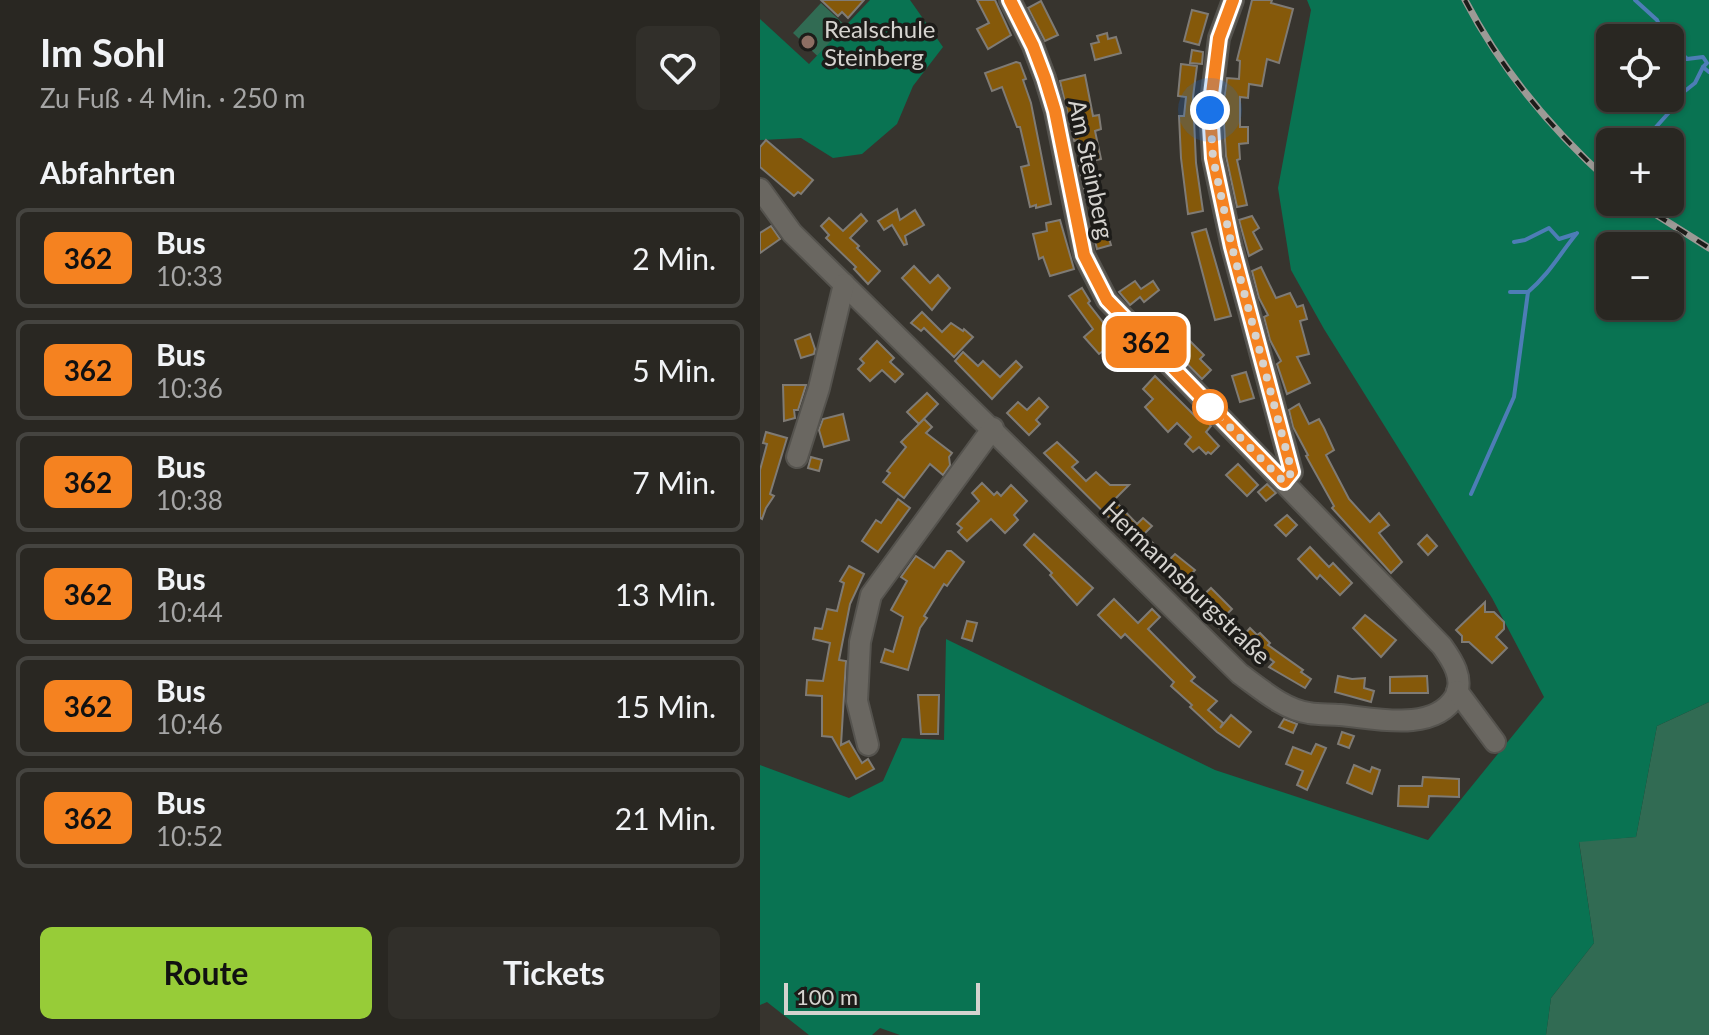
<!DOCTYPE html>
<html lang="de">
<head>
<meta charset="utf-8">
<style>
  :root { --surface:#292722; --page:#312f2a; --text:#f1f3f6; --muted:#a5a5a5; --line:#454440; --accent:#97cc38 }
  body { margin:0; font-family:Lato,sans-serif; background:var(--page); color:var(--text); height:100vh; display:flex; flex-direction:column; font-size:30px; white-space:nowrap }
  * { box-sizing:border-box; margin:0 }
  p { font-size:26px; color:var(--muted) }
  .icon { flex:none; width:44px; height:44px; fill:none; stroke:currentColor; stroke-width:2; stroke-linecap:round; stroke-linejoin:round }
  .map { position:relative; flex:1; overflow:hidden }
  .details { display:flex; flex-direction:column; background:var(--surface); width:760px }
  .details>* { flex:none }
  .badge { padding:0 16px; border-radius:12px; font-size:28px; line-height:52px }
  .buttons { position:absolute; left:836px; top:24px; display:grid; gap:16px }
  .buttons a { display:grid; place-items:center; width:88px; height:88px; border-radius:12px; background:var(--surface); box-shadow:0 2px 6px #0004,0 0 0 2px var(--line); font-size:40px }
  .scale { position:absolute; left:24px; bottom:20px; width:196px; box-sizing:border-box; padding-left:8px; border:4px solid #d5d3cf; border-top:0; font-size:22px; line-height:28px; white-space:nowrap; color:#d5d3cf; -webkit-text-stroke:6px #1d1c19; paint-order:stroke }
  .you { position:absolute; width:40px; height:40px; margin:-20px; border:6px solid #fff; border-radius:50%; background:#1a73e8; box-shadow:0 0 0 12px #1a73e833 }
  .map>.badge { position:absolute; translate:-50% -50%; box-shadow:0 0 0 4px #fff }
  h2 { padding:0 40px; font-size:30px; line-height:72px }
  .round { display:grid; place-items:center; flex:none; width:84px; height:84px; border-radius:12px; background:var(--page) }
  .summary { display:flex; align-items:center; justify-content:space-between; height:136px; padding:0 40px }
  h1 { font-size:38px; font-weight:700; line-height:60px }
  .primary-button { display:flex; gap:16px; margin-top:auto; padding:16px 40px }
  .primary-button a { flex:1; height:92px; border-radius:12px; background:var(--accent); color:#111; font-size:32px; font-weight:700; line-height:92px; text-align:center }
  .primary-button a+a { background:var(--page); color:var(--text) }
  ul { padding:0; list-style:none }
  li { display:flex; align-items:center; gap:24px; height:100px; margin:0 16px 12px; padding:0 24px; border:4px solid var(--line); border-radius:12px }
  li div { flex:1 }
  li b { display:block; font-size:30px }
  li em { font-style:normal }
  li .badge { min-width:88px; font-weight:700; text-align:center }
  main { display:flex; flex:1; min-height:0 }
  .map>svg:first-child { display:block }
</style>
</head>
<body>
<main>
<section class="details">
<div class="summary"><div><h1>Im Sohl</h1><p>Zu Fuß · 4 Min. · 250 m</p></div><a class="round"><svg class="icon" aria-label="heart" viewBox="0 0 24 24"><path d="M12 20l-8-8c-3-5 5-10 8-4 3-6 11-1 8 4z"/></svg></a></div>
<h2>Abfahrten</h2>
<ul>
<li><span class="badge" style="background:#f58220;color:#111">362</span><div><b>Bus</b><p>10:33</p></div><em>2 Min.</em></li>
<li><span class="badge" style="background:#f58220;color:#111">362</span><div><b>Bus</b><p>10:36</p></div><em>5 Min.</em></li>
<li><span class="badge" style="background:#f58220;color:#111">362</span><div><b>Bus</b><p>10:38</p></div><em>7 Min.</em></li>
<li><span class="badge" style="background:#f58220;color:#111">362</span><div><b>Bus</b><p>10:44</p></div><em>13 Min.</em></li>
<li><span class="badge" style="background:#f58220;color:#111">362</span><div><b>Bus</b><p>10:46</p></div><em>15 Min.</em></li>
<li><span class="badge" style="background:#f58220;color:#111">362</span><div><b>Bus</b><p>10:52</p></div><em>21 Min.</em></li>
</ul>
<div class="primary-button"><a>Route</a><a>Tickets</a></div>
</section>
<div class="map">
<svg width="949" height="1035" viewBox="0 0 949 1035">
  <rect width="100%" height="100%" fill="#37342e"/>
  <g fill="#316b53">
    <polygon points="61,3 115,53 85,82 33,33"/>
    <polygon points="949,702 949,1035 786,1035 791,998 834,943 819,841 876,837 897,726"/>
  </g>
  <g fill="#097352" fill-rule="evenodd">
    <polygon points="110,0 150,0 183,47 153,86 137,124 102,154 73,158 41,138 0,140 0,19 49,64"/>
    <path d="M547,0h402v702l-52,24 -21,111 -57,5 15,101 -43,55 -5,37h-646l-20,-7 -8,7h-63l-42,-33 -7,3v-240l89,33 34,-17 19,-43 42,2 2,-101 269,131 213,70 116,-143 -52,-99 -168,-269 -33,-59 -13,-82 33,-178zM850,38h60v60h-60zM850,142h60v60h-60zM850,246h60v60h-60z"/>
  </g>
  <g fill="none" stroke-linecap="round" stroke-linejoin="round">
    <g stroke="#4d7db6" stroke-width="4">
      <polyline points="875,0 897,20 905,38"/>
      <polyline points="910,42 927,59 943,57 947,63 943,67 949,72"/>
      <polyline points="896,127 913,108 916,98 935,83 943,67"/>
      <polyline points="754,242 765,240 789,228 799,239 815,234"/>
      <polyline points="750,292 768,292"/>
      <path d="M711,494l43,-97 14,-105c22,-19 31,-37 49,-59"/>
    </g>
  </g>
  <g fill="#85590a" stroke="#7f7b75" stroke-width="2">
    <polygon points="61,0 104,0 88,18 82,12 78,16"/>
    <polygon points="217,0 235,0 251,35 228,49 217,29 229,23"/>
    <polygon points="492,0 512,0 511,3 533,9 519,63 507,59 502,86 489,84 488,98 480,97 480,127 488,127 488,143 479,144 480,159 477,160 487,205 477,207 466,156 463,107 467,78 479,79 480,61 477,60"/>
    <polygon points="281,1 298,35 285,41 268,8"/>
    <polygon points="432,10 448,14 439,45 424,41"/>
    <polygon points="347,33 348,39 356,37 361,53 335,60 331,44 339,42 337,36"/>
    <polygon points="432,50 443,52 442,64 430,63"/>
    <polygon points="256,62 260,63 266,79 263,80 271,103 291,204 276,208 276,205 270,207 261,167 269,165 260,127 257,127 242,87 232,91 225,73"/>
    <polygon points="421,64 437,66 433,97 436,163 443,211 428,214 421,158 419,116 424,116 426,97 418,96"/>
    <polygon points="325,75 333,116 339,115 341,129 335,131 341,159 323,163 318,140 314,141 300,81"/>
    <polygon points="6,140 53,180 41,194 38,192 34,196 0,167 0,147"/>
    <polygon points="331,164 339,201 327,203 319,166"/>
    <polygon points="137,209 140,220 155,210 164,225 145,236 147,244 144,245 132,225 124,230 118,221"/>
    <polygon points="101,214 107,221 90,238 99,246 97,248 120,271 108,284 94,269 96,267 66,238 69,235 61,226 69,218 83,231"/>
    <polygon points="492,216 499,228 493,232 502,249 489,256 479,220"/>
    <polygon points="300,220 314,269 290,276 283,257 279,259 273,234 287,231 286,223"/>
    <polygon points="11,226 20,239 0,253 0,233"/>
    <polygon points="346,229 351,245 337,249 333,233"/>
    <polygon points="446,229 471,316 455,320 432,233"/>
    <polygon points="154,266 170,283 178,275 190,288 172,310 142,278"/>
    <polygon points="501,267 516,298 530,293 537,307 543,305 547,319 540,321 549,354 537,357 550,383 527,394 517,364 521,361 510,340 504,317 508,315 499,298 492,271"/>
    <polygon points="375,281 381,289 393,281 399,290 384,302 380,297 370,305 359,292"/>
    <polygon points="322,288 330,301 328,303 346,326 380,360 369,370 348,347 339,354 324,337 333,329 309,296"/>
    <polygon points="162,312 182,332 191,323 203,331 204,329 213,337 194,357 164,328 161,331 151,323"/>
    <polygon points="407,327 413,333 417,328 444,355 440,359 451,370 442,379 399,335"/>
    <polygon points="50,334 55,349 54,354 41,358 35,340"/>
    <polygon points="117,341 134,358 130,362 143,374 135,382 122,370 110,381 98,369 104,363 100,359"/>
    <polygon points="203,352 218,366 223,361 240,377 256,361 262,367 232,399 195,361"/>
    <polygon points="486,372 494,398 480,402 472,376"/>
    <polygon points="395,376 439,420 442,417 451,426 446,432 459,446 451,454 448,452 446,454 439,447 433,452 425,444 431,437 417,423 408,432 385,407 393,399 383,389"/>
    <polygon points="23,385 46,385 38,410 34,410 35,418 24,421"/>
    <polygon points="167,393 178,404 159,424 147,412"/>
    <polygon points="279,398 288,407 276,420 280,424 269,435 247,413 258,402 267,410"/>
    <polygon points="539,404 549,424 559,419 564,428 574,450 566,455 589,499 610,522 619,513 629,525 619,533 642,562 631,573 572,508 574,506 546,456 548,455 533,427 529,410"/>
    <polygon points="83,414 89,440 64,447 59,430 63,419"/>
    <polygon points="164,419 172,427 166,433 192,453 189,457 190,465 183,475 170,464 144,498 123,482 130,473 127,471 146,447 141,442"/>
    <polygon points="6,432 27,438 10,494 14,496 6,508 2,519 0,518 0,470 7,444 3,443"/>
    <polygon points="297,442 318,462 312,467 326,481 336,472 350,485 369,485 354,500 377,524 383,518 392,526 384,534 409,560 415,554 435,570 422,584 408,572 406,574 284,453"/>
    <polygon points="51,457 62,460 59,471 48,468"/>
    <polygon points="478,464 498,485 487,496 466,475"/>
    <polygon points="222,483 234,495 237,492 241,496 251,485 267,501 254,515 258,520 245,533 231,519 207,541 198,532 202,528 197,524 219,501 212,493"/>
    <polygon points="507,484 516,493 506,501 498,492"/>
    <polygon points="138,499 150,508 118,552 102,541 116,520 121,523"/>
    <polygon points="527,515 537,525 526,536 515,525"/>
    <polygon points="274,534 333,588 317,605 290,575 292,573 264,545"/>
    <polygon points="667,535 677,546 668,555 658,544"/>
    <polygon points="550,547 569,567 573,563 592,583 580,595 560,575 557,579 538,559"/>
    <polygon points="187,551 191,551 204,562 187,586 184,584 164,616 167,618 160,628 148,670 121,662 125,649 133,652 143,617 131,610 147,581 141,577 156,556 174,568"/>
    <polygon points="89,566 104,574 90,604 79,660 86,661 81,745 89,741 102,763 108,759 114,769 96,779 72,737 62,736 62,696 46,695 47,680 63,681 70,643 53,639 55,628 62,629 67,609 77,611 84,583 80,581"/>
    <polygon points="451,588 472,609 465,616 484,635 490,628 497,635 500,633 510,643 508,645 543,670 541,672 551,679 545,688 509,667 514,662 502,652 495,659 458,627 460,625 436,602"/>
    <polygon points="354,599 378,623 392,609 400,617 388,629 435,677 431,681 457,701 448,710 463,723 460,728 471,715 491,732 479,747 457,732 430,707 432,705 411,686 414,682 365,634 361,638 338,615"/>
    <polygon points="725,602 725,612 734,612 744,622 744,629 736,637 747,648 732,663 709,642 702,642 702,636 696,630"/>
    <polygon points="605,615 636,640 621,657 593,628"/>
    <polygon points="207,621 217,623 212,641 202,638"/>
    <polygon points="578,676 592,679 605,678 604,688 614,691 611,702 575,692"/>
    <polygon points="667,676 668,693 630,693 630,677"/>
    <polygon points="158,695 179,695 178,734 161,734"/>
    <polygon points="524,719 537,724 533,733 519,727"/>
    <polygon points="582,732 594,736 589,748 578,744"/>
    <polygon points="556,744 566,748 547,790 537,785 543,771 526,764 533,747 551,754"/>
    <polygon points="594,765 610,772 612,767 620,770 612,794 587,783"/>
    <polygon points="663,777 699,779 699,797 669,796 668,807 638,806 639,786 662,786"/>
  </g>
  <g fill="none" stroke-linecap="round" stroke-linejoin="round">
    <g stroke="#55534e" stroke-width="24">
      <g id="minor">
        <polyline points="473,0 459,38 450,110 453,158 472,247 532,472 524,482"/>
        <path d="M0,189l32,44 448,441c21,15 43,35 69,39 10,2 21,1 31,2 34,3 93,18 115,-18 10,-18 -3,-37 -13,-51l-335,-346 -23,-45 -29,-144 -10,-33 -12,-32 -23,-46"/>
        <polyline points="37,457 59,388 84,284"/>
        <polyline points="697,691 735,742"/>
        <polyline points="108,745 97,701 100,642 111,595 233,428"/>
      </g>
    </g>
    <use href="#minor" stroke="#6a6761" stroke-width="20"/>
    <g stroke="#9d9a96" stroke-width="7">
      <g id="rail">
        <path d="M705,0c37,71 86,129 145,182"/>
        <polyline points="876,202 949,248"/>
      </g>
    </g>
    <use href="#rail" stroke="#1d1c19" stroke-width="4" stroke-dasharray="12" stroke-linecap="butt"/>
  </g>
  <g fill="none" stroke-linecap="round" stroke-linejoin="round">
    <g stroke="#fff" stroke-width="18">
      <polyline id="line" points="250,0 273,46 285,78 295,111 324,255 347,300 524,482 532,472 472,247 453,158 450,110 459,38 473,0"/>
    </g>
    <use href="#line" stroke="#f58220" stroke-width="12"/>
    <polyline stroke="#d5d3cf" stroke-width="8" stroke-dasharray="0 14.4" points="450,407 524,482 532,472 472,247 453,158 450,110"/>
  </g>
  <circle fill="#8d6e63" stroke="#1d1c19" stroke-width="3" cx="48" cy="42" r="8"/>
  <circle fill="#fff" stroke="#f58220" stroke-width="4" cx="450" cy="407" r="16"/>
  <g text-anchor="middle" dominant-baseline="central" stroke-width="7" stroke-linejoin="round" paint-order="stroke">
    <g font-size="24" fill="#d5d3cf" stroke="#1d1c19" text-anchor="start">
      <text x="64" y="28">Realschule<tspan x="64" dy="28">Steinberg</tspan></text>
    </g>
    <g font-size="24" fill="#d5d3cf" stroke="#1d1c19">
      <text transform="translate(332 169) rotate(78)">Am Steinberg</text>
      <text transform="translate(427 582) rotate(44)">Hermannsburgstraße</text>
    </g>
  </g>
</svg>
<div class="buttons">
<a><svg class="icon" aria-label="locate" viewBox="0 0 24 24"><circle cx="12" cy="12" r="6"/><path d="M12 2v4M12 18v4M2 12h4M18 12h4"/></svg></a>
<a>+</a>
<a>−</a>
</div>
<div class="scale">100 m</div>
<div class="you" style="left:450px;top:110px"></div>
<b class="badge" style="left:386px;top:342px;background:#f58220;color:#111">362</b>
</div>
</main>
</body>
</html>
